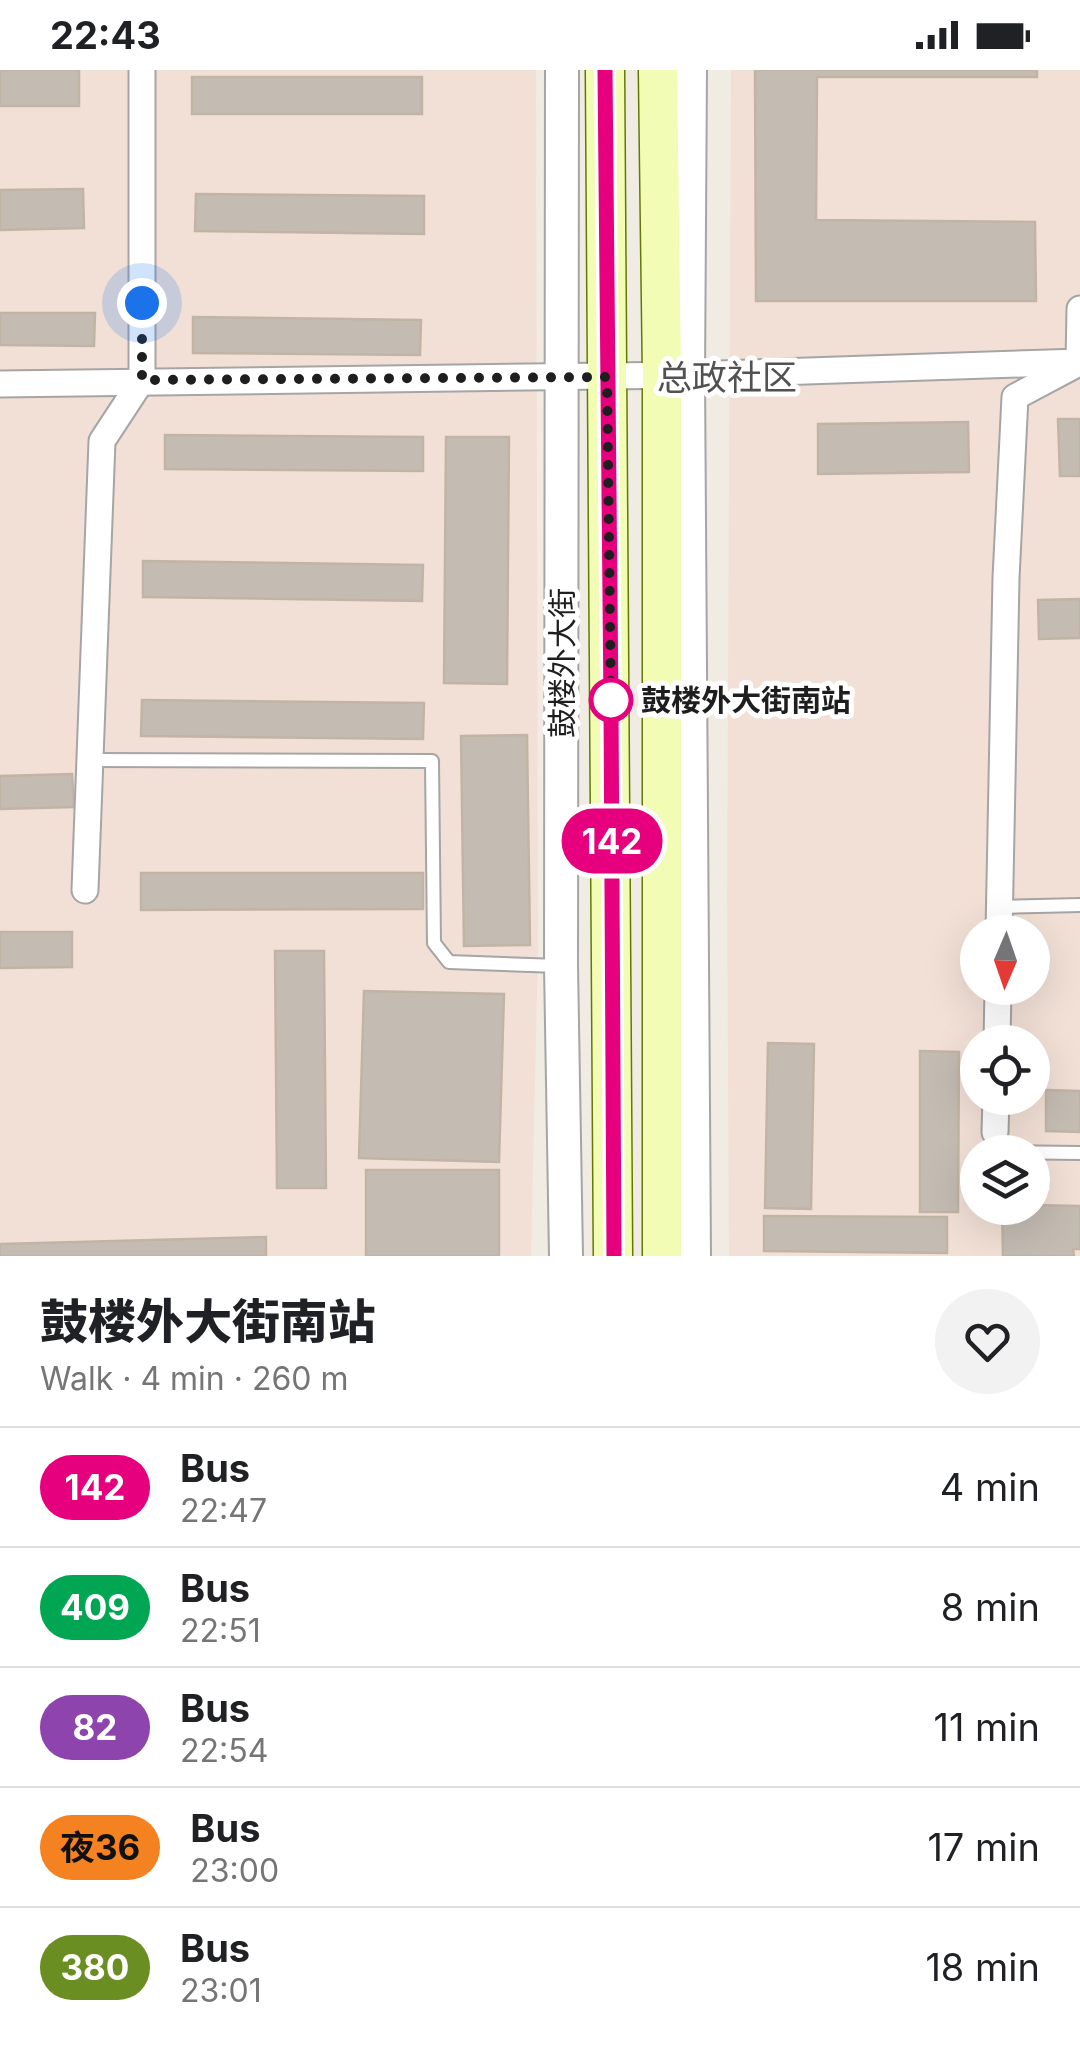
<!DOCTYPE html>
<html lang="en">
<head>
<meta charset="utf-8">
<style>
  :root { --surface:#fff; --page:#f2f2f2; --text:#202124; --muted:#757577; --line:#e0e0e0 }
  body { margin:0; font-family:Inter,"Noto Sans SC",sans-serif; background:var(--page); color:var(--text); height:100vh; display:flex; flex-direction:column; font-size:38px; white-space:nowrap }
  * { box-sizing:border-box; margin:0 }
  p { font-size:32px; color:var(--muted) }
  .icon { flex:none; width:55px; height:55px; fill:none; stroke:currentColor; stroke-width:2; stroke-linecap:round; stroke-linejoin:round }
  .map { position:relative; height:1186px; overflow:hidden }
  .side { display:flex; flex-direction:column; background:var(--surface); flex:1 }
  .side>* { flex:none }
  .badge { padding:0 20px; border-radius:32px; font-size:35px; line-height:65px }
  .needle { width:65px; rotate:182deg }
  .tools { position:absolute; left:960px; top:845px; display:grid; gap:20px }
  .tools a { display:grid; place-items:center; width:90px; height:90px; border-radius:50%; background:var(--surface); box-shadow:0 10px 40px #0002; font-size:50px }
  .you { position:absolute; width:50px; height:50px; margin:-25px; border:8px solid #fff; border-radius:50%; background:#1a73e8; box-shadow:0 0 0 15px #1a73e833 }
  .map>.badge { position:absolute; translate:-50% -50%; box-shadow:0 0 0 5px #fff }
  .round { display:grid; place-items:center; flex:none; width:105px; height:105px; border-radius:52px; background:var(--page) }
  .summary { display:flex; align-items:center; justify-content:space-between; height:170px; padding:0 40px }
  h1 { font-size:48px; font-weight:800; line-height:75px }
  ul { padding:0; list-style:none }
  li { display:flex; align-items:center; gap:30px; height:120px; padding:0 40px; border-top:2px solid var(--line) }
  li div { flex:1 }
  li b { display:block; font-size:38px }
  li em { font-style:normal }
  li .badge { min-width:110px; font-weight:700; text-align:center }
  .status { display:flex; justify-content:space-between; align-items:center; height:70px; padding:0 50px; background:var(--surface); direction:ltr }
  .status svg { height:28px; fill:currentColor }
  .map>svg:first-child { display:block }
</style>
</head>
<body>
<div class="status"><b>22:43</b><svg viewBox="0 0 49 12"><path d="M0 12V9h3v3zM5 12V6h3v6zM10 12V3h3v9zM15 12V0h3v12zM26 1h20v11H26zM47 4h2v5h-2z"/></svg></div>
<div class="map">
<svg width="1080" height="1186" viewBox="0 0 1080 1186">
  <rect width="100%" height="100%" fill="#f0ece4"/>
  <g fill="#f2e0d6" fill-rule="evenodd">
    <polygon points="0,0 536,0 538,880 531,1186 0,1186"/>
    <path d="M731,0h349v1186h-351l-2,-359zM978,862h54v56h-54zM978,972h54v56h-54zM978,1082h54v56h-54z"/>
  </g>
  <g fill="#c4bcb3" stroke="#c2b4a5" stroke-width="2.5">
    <rect x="0" y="0" width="79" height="36"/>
    <polygon points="755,0 1037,0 1037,7 817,7 816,150 1035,152 1036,231 756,231"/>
    <rect x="192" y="7" width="230" height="37"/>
    <polygon points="83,119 84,158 0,160 0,120"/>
    <polygon points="196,124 424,126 424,164 195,161"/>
    <polygon points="0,243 95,243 94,276 0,275"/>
    <polygon points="193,247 421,250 420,285 193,283"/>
    <polygon points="1058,349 1080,349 1080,406 1060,406"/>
    <polygon points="968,352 969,402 818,404 818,354"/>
    <polygon points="165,365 423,367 423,401 165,399"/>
    <polygon points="446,367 509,367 507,614 444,613"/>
    <polygon points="143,491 423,495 422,531 143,527"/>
    <polygon points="1080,529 1080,568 1039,569 1038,530"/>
    <polygon points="142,630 424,633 423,669 141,666"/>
    <polygon points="527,665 530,875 464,876 461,666"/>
    <polygon points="72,704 74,737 0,739 0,706"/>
    <polygon points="141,803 423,803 423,839 141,840"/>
    <polygon points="0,862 72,862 72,897 0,898"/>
    <polygon points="275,881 324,881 326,1118 277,1118"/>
    <polygon points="364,921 504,924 499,1092 359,1088"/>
    <polygon points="768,973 814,974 811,1139 765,1138"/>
    <polygon points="920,981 959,982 958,1142 920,1142"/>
    <polygon points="1046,1020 1080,1021 1080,1062 1046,1061"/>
    <rect x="366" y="1100" width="133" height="86"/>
    <polygon points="1032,1135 1080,1136 1080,1179 1073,1179 1074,1186 1003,1186 1002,1138 1032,1138"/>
    <polygon points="764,1146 947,1147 947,1183 764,1181"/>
    <polygon points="266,1167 266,1186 0,1186 0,1174"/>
  </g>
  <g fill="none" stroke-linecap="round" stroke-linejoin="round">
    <g stroke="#a5a5a5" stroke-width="16">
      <g id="service">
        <polyline points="90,690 432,691 434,873 449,892 559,896"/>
        <polyline points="1000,837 1080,835"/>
        <polyline points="995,1062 1005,1082 1080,1083"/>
      </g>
    </g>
    <g stroke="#a5a5a5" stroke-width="29">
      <g id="minor">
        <polyline points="0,314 688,305 1080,292"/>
        <polyline points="85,820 102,371 142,310 142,0"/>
        <polyline points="999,862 1006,508 1015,327 1079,293 1080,239"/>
        <polyline points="997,972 998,918"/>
        <polyline points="995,1062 996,1028"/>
      </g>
    </g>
    <g stroke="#a5a5a5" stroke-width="36">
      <g id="tertiary">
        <polyline points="562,0 561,896 566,1186"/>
        <polyline points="690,0 688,305 694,1186"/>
      </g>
    </g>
    <g stroke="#637a00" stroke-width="41">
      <g id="secondary">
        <polyline points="605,0 613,1186"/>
        <polyline points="658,0 662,306 662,1186"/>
      </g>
    </g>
    <use href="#service" stroke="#fff" stroke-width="12"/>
    <use href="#minor" stroke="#fff" stroke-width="25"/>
    <use href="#tertiary" stroke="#fff" stroke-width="32"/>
    <use href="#secondary" stroke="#f3fcb5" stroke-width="38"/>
  </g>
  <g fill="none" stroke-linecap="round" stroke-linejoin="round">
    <g stroke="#fff" stroke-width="22">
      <polyline id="line" points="605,0 611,634 614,1186"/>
    </g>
    <use href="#line" stroke="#e6007e" stroke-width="15"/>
    <polyline stroke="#1e1e1e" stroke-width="10" stroke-dasharray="0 18" points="142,233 142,310 607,307 611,634 611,630"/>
  </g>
  <circle fill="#fff" stroke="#e6007e" stroke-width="5" cx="611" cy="630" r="20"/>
  <g text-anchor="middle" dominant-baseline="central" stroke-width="10" stroke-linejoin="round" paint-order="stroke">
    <g font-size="30" fill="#1e1e1e" stroke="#fff">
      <text transform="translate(562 593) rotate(-90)">鼓楼外大街</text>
    </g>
    <g font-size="30" font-weight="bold" fill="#1e1e1e" stroke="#fff" text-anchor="start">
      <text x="641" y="630">鼓楼外大街南站</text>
    </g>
    <g font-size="35" fill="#515151" stroke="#fff">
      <text x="727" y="307">总政社区</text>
    </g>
  </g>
</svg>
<div class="tools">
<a><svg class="needle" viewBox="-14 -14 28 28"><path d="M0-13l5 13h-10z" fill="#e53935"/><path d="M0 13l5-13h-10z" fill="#757577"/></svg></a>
<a><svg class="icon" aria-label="locate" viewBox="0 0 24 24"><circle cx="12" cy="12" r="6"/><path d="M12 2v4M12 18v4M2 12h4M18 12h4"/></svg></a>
<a><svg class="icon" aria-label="layers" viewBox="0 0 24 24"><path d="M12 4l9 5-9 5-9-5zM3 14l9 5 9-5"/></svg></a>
</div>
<div class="you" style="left:142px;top:233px"></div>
<b class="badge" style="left:612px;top:771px;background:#e6007e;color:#fff">142</b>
</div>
<section class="side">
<div class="summary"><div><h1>鼓楼外大街南站</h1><p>Walk · 4 min · 260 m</p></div><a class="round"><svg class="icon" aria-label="heart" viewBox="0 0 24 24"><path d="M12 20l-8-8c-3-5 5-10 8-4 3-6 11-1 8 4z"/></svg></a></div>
<ul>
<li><span class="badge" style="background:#e6007e;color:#fff">142</span><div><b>Bus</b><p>22:47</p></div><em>4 min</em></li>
<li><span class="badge" style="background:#00a651;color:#fff">409</span><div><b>Bus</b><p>22:51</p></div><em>8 min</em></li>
<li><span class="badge" style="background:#8e44ad;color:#fff">82</span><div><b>Bus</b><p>22:54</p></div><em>11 min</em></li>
<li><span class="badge" style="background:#f58220;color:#111">夜36</span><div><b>Bus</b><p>23:00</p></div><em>17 min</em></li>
<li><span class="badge" style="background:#6b8e23;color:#fff">380</span><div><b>Bus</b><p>23:01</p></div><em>18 min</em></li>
</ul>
</section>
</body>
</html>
